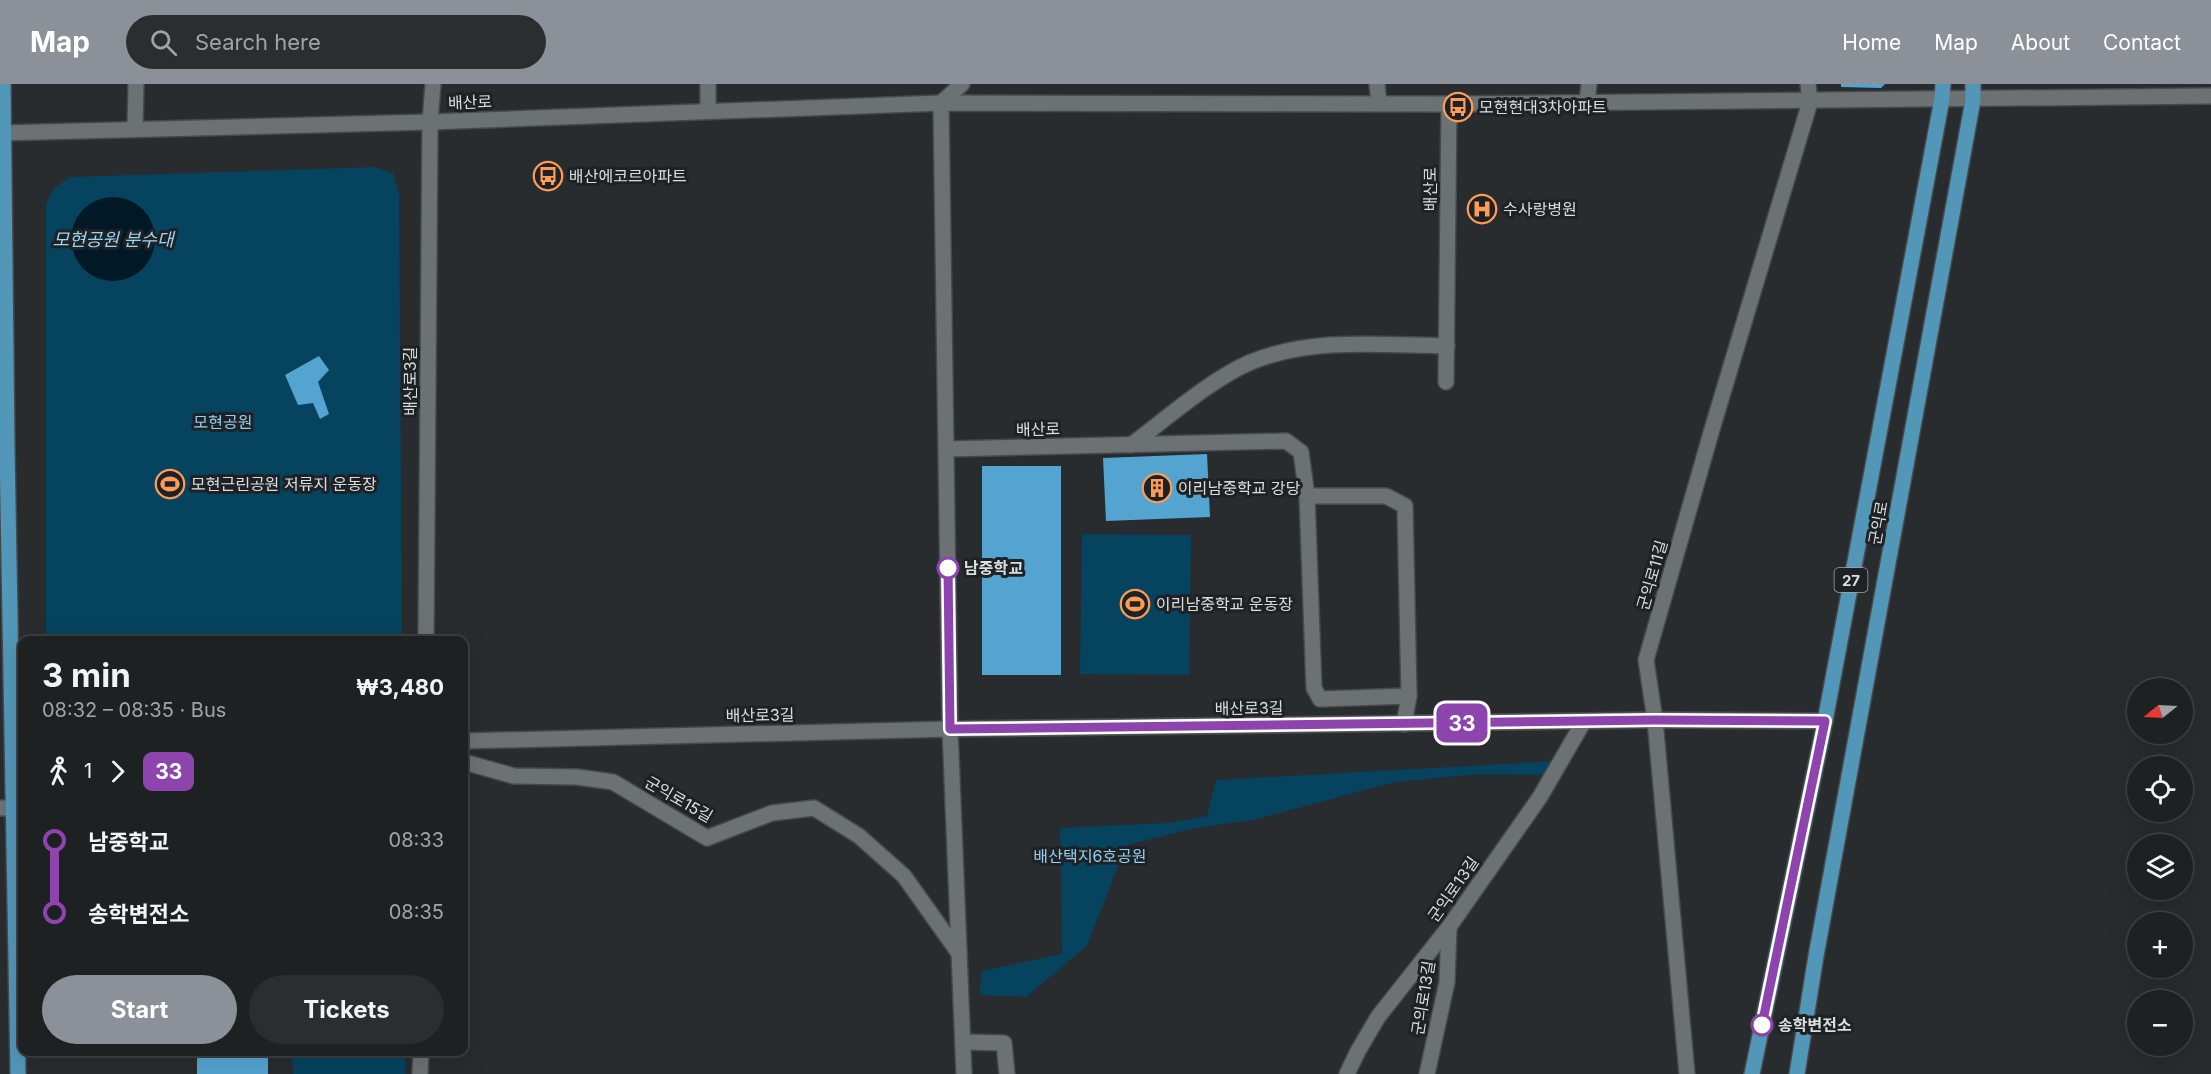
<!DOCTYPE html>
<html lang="en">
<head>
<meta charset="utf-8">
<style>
  :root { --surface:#1e2122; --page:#2b2e2f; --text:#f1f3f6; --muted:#a1a3a5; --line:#3c3e40; --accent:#8c9099 }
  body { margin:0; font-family:Inter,"Noto Sans KR",sans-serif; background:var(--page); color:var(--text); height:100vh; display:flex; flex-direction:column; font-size:22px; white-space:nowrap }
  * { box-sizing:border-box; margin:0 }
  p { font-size:20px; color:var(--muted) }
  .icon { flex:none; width:33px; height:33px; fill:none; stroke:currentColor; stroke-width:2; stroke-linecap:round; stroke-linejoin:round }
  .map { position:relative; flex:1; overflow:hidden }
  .side { position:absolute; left:18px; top:552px; width:450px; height:420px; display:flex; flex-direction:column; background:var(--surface); border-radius:12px; box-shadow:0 6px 24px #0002,0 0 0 2px var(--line) }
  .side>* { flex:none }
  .badge { padding:0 12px; border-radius:9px; font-size:21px; line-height:39px }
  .needle { width:39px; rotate:252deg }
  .controls { position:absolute; left:2127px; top:594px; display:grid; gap:12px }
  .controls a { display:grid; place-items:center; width:66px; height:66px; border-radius:50%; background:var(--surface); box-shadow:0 6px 24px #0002,0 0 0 2px var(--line); font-size:30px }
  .map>.badge { position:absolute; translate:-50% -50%; box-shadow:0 0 0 3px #fff }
  .legs { display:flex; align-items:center; gap:9px; height:66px; padding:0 24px; font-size:20px }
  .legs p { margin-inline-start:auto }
  .overview { display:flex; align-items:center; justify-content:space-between; height:102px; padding:0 24px }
  h1 { font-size:33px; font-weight:700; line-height:45px }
  .cta { display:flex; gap:12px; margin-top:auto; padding:12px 24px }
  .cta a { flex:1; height:69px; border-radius:36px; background:var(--accent); color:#fff; font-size:24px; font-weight:700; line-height:69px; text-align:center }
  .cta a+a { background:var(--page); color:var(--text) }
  ul { padding:0 24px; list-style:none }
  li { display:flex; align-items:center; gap:21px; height:72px; font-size:22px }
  li i { display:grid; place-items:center; width:9px; height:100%; margin:0 8px; background:currentColor }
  li i::after { content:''; width:15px; height:15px; margin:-8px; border:4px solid; border-radius:50%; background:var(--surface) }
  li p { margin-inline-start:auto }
  li:first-child i { background:linear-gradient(#0000 50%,currentColor 0) }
  li:last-child i { background:linear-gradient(currentColor 50%,#0000 0) }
  header { display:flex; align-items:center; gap:36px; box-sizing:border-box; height:84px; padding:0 30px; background:var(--accent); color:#fff }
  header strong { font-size:28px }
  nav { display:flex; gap:33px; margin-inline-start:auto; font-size:21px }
  .search { width:420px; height:54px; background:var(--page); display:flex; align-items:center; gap:15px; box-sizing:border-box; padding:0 21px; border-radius:33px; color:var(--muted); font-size:22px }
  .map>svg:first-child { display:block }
</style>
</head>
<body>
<header>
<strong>Map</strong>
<div class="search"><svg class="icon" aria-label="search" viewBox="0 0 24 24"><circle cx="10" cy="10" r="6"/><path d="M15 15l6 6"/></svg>Search here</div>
<nav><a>Home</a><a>Map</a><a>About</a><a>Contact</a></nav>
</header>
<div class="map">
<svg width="2211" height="990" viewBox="0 0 2211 990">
  <rect width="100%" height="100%" fill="#282c2e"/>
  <g fill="#05435f">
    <polygon points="374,83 393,89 399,110 402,556 46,556 46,120 53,105 70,93"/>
    <polygon points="1082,450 1191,451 1189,591 1080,590"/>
    <polygon points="1556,677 1554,691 1478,690 1395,698 1253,736 1195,744 1126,761 1087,862 1026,913 979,911 982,887 1062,870 1060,744 1168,739 1207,732 1216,696"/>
    <polygon points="292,968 405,968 405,990 293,990"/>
  </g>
  <circle fill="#011926" cx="113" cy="155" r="42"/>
  <g fill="#53a4d0">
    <polygon points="1841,0 1885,0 1881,4 1841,3"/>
    <polygon points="319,272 329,286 318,298 329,330 320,335 313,319 298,321 285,291"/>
    <polygon points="1207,370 1210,433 1106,437 1103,374"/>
    <rect x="982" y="382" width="79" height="209"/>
    <rect x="197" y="968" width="71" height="22"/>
  </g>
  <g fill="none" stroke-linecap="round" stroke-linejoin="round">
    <g stroke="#46494a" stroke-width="18">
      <g id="minor">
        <polyline points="962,0 941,19 950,645 964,990"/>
        <polyline points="1377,0 1379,19"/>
        <polyline points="1587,19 1589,0"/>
        <polyline points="708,27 708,0"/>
        <polyline points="135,45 136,0"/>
        <polyline points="0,49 430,38 941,19 1449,20 2211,12"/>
        <polyline points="1446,298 1449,20"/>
        <path d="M1131,361c35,-26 80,-66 120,-83 61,-25 131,-17 196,-16"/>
        <polyline points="947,365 1286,357 1301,368 1307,412 1314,604 1320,615 1409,612"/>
        <polyline points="1307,412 1386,412 1405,422 1409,612 1404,640"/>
        <polyline points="426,556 430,38 433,0"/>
        <polyline points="464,657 950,645 1655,636 1825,637"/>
        <polyline points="464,678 514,692 577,693 613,698 707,754 772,729 814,724 859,752 904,792 958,868"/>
        <polyline points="0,724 14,724"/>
        <polyline points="964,958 1004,959 1007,990"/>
        <polyline points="420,990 421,968"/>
        <polyline points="1347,990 1358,967 1378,933 1449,843 1540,713 1584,637"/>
        <polyline points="1427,990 1447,898 1449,843"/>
        <polyline points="1687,990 1655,636 1646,576 1713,342 1810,18 1808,0"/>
      </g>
    </g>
    <g stroke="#46494a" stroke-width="18">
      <g id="major">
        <polyline points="3,0 7,363 18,990"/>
        <polyline points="1752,990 1825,637 1942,15 1943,0"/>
        <polyline points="1797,990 1816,872 1973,16 1973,0"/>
      </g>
    </g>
    <use href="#minor" stroke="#6c7173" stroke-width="15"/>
    <use href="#major" stroke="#5296b8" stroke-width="15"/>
  </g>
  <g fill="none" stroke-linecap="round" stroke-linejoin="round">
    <g stroke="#fff" stroke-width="14">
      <polyline id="line-1" points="948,484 950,645 1654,636 1825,637 1762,941"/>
    </g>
    <use href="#line-1" stroke="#8e44ad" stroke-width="9"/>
  </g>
  <defs>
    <g id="bus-ring" transform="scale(1.5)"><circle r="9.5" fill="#1e2224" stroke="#fd9c56" stroke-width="1.5"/><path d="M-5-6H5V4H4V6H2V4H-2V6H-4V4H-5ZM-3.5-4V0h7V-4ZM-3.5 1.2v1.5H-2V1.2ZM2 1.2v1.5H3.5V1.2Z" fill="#fd9c56"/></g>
    <g id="hospital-ring" transform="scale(1.5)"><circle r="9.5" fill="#1e2224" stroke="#fd9c56" stroke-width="1.5"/><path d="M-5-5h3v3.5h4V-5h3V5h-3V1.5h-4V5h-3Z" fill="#fd9c56"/></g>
    <g id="stadium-ring" transform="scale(1.5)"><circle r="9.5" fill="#1e2224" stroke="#fd9c56" stroke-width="1.5"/><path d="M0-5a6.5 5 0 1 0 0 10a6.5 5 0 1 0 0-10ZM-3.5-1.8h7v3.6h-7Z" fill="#fd9c56"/></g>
    <g id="building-ring" transform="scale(1.5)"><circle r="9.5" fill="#1e2224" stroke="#fd9c56" stroke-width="1.5"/><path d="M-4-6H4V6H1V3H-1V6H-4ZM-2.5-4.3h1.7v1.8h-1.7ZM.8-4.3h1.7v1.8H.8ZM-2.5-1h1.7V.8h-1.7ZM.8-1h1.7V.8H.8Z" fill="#fd9c56"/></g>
  </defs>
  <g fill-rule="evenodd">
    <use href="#bus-ring" x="1458" y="23"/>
    <use href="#bus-ring" x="548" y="92"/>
    <use href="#hospital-ring" x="1482" y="125"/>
    <use href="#stadium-ring" x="170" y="400"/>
    <use href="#building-ring" x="1157" y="404"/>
    <use href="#stadium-ring" x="1135" y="520"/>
  </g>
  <g fill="#fff" stroke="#8e44ad" stroke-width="3">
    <circle cx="948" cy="484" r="10"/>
    <circle cx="1762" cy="941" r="10"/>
  </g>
  <g text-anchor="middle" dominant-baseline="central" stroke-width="6" stroke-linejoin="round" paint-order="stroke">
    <rect fill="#1e2224" stroke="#a2a6a7" stroke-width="1.5" x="1834.5" y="484" width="33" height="24" rx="4.5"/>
    <g font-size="15" font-weight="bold" fill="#dbdedf">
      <text x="1851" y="496">27</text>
    </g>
    <g font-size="16" fill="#dbdedf" stroke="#1e2224">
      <text transform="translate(470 18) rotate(-2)">배산로</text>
      <text transform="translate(1430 105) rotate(-90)">배산로</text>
      <text transform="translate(410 297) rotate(-90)">배산로3길</text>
      <text transform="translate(1038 345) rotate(-1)">배산로</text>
      <text transform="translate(1878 439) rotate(-80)">군익로</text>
      <text transform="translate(1652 491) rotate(-74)">군익로11길</text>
      <text transform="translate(1249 624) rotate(-1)">배산로3길</text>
      <text transform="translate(760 631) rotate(-1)">배산로3길</text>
      <text transform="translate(679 715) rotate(30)">군익로15길</text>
      <text transform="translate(1453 805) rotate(-55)">군익로13길</text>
      <text transform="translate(1423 914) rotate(-81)">군의로13길</text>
    </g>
    <g font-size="16" fill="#dbdedf" stroke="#1e2224" text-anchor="start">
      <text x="1479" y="23">모현현대3차아파트</text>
      <text x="569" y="92">배산에코르아파트</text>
      <text x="1503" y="125">수사랑병원</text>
      <text x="191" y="400">모현근린공원 저류지 운동장</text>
      <text x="1178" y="404">이리남중학교 강당</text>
      <text x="1156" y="520">이리남중학교 운동장</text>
    </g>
    <g font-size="16" fill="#91cef1" stroke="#1e2224">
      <text x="223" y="338">모현공원</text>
      <text x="1090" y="772">배산택지6호공원</text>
    </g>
    <g font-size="16" font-weight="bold" fill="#dbdedf" stroke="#1e2224" text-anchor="start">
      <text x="964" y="484">남중학교</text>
      <text x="1778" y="941">송학변전소</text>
    </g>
    <g font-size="18" font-style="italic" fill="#98d5f8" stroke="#1e2224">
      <text x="113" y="155">모현공원 분수대</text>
    </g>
  </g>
</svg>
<div class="controls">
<a><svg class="needle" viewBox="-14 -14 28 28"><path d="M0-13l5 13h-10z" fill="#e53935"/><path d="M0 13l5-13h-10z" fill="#a1a3a5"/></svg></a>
<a><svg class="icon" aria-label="locate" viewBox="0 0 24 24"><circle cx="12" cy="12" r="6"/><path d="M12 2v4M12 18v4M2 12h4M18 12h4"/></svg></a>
<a><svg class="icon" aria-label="layers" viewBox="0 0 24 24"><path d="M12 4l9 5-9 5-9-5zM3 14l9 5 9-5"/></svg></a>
<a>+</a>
<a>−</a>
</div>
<b class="badge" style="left:1462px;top:639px;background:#8e44ad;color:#fff">33</b>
<section class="side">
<div class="overview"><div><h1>3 min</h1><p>08:32 – 08:35 · Bus</p></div><b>₩3,480</b></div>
<div class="legs"><svg class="icon" aria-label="walk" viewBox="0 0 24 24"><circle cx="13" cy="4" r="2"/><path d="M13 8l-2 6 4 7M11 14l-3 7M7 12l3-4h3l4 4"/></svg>1<svg class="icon" aria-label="forward" viewBox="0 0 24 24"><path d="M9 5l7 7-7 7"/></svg><b class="badge" style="background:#8e44ad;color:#fff">33</b></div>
<ul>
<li><i style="color:#8e44ad"></i><b>남중학교</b><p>08:33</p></li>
<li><i style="color:#8e44ad"></i><b>송학변전소</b><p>08:35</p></li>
</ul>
<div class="cta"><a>Start</a><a>Tickets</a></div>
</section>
</div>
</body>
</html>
